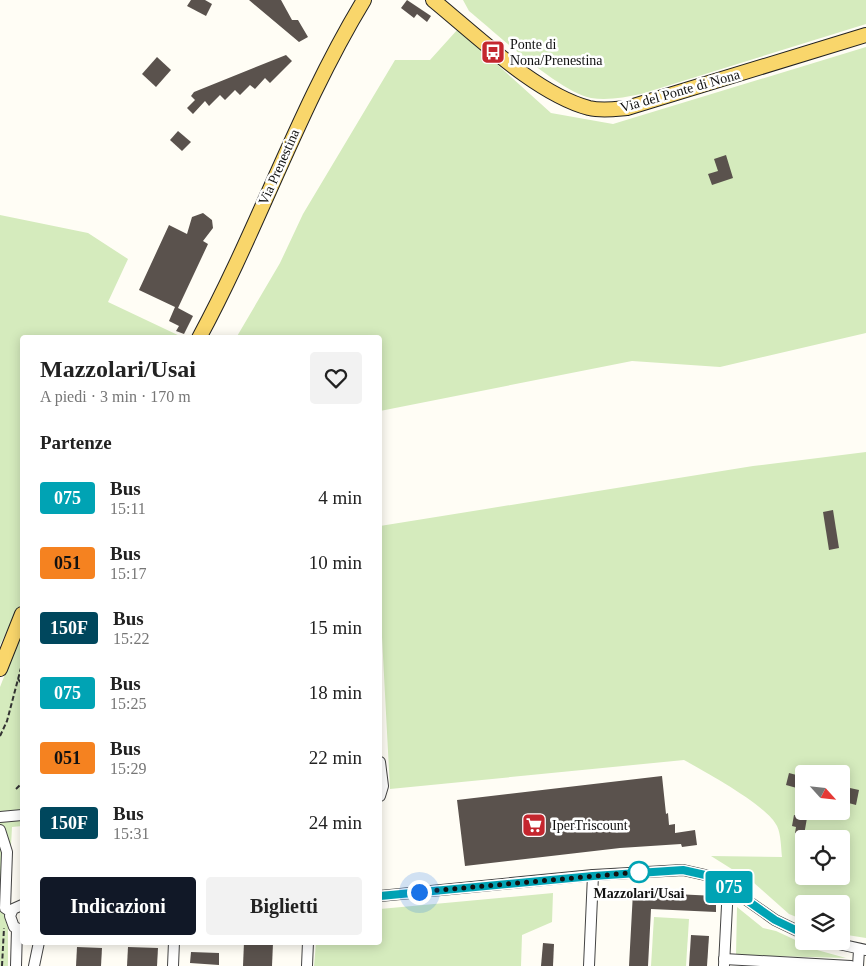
<!DOCTYPE html>
<html lang="it">
<head>
<meta charset="utf-8">
<style>
  :root { --surface:#fff; --page:#f2f2f2; --text:#222; --muted:#767676; --accent:#111827 }
  body { margin:0; font-family:"Times New Roman",serif; background:var(--page); color:var(--text); height:100vh; display:flex; flex-direction:column; font-size:19px; white-space:nowrap }
  * { box-sizing:border-box; margin:0 }
  p { font-size:16px; color:var(--muted) }
  .icon { flex:none; width:28px; height:28px; fill:none; stroke:currentColor; stroke-width:2; stroke-linecap:round; stroke-linejoin:round }
  .map { position:relative; flex:1; overflow:hidden }
  .drawer { position:absolute; left:20px; top:335px; width:362px; height:610px; display:flex; flex-direction:column; background:var(--surface); border-radius:5px; box-shadow:0 2px 12px #0003 }
  .drawer>* { flex:none }
  .badge { padding:0 10px; border-radius:4px; font-size:18px; line-height:32px }
  .needle { width:32px; rotate:117deg }
  .controls { position:absolute; left:795px; top:765px; display:grid; gap:10px }
  .controls a { display:grid; place-items:center; width:55px; height:55px; border-radius:5px; background:var(--surface); box-shadow:0 2px 12px #0003; font-size:25px }
  .you { position:absolute; width:25px; height:25px; margin:-12px; border:4px solid #fff; border-radius:50%; background:#1a73e8; box-shadow:0 0 0 8px #1a73e833 }
  .map>.badge { position:absolute; translate:-50% -50%; box-shadow:0 0 0 2px #fff }
  h2 { padding:0 20px; font-size:19px; line-height:45px }
  .round { display:grid; place-items:center; flex:none; width:52px; height:52px; border-radius:5px; background:var(--page) }
  .overview { display:flex; align-items:center; justify-content:space-between; height:85px; padding:0 20px }
  h1 { font-size:24px; font-weight:700; line-height:38px }
  .primary-button { display:flex; gap:10px; margin-top:auto; padding:10px 20px }
  .primary-button a { flex:1; height:58px; border-radius:5px; background:var(--accent); color:#fff; font-size:20px; font-weight:700; line-height:58px; text-align:center }
  .primary-button a+a { background:var(--page); color:var(--text) }
  ul { padding:0; list-style:none }
  li { display:flex; align-items:center; gap:15px; height:65px; padding:0 20px }
  li div { flex:1 }
  li b { display:block; font-size:19px }
  li em { font-style:normal }
  li .badge { min-width:55px; font-weight:700; text-align:center }
  .map>svg:first-child { display:block }
</style>
</head>
<body>
<div class="map">
<svg width="866" height="966" viewBox="0 0 866 966">
  <rect width="100%" height="100%" fill="#fffdf5"/>
  <g fill="#d5ebbd" fill-rule="evenodd">
    <path d="M463,0h403v24l-225,70c-16,3 -33,7 -50,4 -32,-6 -95,-65 -122,-87z"/>
    <polygon points="458,29 551,113 613,124 866,47 866,333 720,367 632,361 380,411 380,338 236,338 280,263 303,214 395,60 430,60"/>
    <polygon points="0,215 88,233 128,259 108,302 182,337 22,338 22,601 0,645"/>
    <path d="M866,452v486l-25,-4v-30h-37v16l-15,-6 -35,-31 -43,-27 71,1c-1,-9 -1,-23 -5,-31 -10,-21 -72,-54 -93,-66l-294,29 -10,-190v-73l373,-60zM804,774h37v37h-37zM804,839h37v37h-37z"/>
    <polygon points="22,631 22,826 12,827 8,902 8,966 0,966 0,687"/>
    <polygon points="553,893 552,922 522,935 521,966 314,966 316,943 380,942 380,909"/>
    <polygon points="737,907 763,928 776,931 817,950 846,958 736,955"/>
    <polygon points="654,917 689,919 686,966 651,966"/>
  </g>
  <g fill="#5a524d">
    <polygon points="191,0 205,0 212,4 206,16 187,6"/>
    <polygon points="249,0 281,0 292,20 298,20 308,37 299,42"/>
    <polygon points="407,0 431,16 427,22 417,14 414,18 401,8"/>
    <polygon points="286,55 292,61 270,83 265,78 255,89 250,85 240,95 235,90 225,100 220,95 209,106 205,101 193,114 187,108 195,100 191,96 194,92"/>
    <polygon points="157,57 171,70 156,87 142,74"/>
    <polygon points="178,131 191,142 182,151 170,140"/>
    <polygon points="726,155 733,178 712,185 708,174 718,171 714,159"/>
    <polygon points="203,213 212,220 213,228 203,241 208,244 178,308 193,316 184,334 176,331 179,326 169,321 175,307 139,290 169,225 187,234 192,217"/>
    <polygon points="833,510 839,548 829,550 823,512"/>
    <polygon points="789,773 804,777 804,790 786,785"/>
    <polygon points="662,776 666,814 668,813 669,825 675,824 675,833 695,830 697,845 682,847 681,844 620,848 465,866 457,800"/>
    <polygon points="841,786 859,790 856,805 841,801"/>
    <polygon points="794,815 807,818 804,835 795,833 796,827 792,826"/>
    <polygon points="633,892 716,896 716,912 651,909 648,966 629,966"/>
    <polygon points="691,935 709,936 707,966 689,966"/>
    <polygon points="244,942 273,943 272,966 243,966"/>
    <polygon points="543,943 554,944 553,966 541,966"/>
    <polygon points="77,947 102,948 101,966 76,966"/>
    <polygon points="128,947 158,948 157,966 127,966"/>
    <polygon points="191,952 219,953 219,965 190,963"/>
  </g>
  <g fill="none" stroke-linecap="round" stroke-linejoin="round">
    <g stroke="#444" stroke-width="12">
      <g id="minor">
        <polyline points="380,762 383,786 380,796"/>
        <polyline points="0,817 22,815"/>
        <polyline points="0,830 7,852 5,908 11,912"/>
        <polyline points="380,896 593,875 683,870 714,877 775,920 804,934"/>
        <polyline points="22,905 13,909 10,916 14,927 22,930"/>
        <polyline points="825,941 866,950"/>
        <polyline points="724,959 851,966"/>
        <polyline points="724,965 728,886"/>
        <polyline points="16,966 17,929"/>
        <polyline points="34,966 39,942"/>
        <polyline points="173,966 174,942"/>
        <polyline points="307,966 308,942"/>
        <polyline points="589,966 593,875"/>
        <polyline points="858,966 859,950"/>
      </g>
    </g>
    <g stroke="#222" stroke-width="16">
      <g id="major">
        <path d="M433,0c43,35 103,94 156,108 13,3 26,1 38,0l239,-73"/>
        <path d="M199,338c60,-111 100,-231 165,-338"/>
        <polyline points="0,669 22,614"/>
      </g>
    </g>
    <g stroke="#333" stroke-width="2" stroke-dasharray="5 2.5" stroke-linecap="butt">
      <polyline points="18,679 22,684"/>
      <polyline points="0,736 7,721 22,664"/>
      <polyline points="16,789 20,785"/>
      <polyline points="2,966 4,928"/>
    </g>
    <use href="#minor" stroke="#fff" stroke-width="10"/>
    <use href="#major" stroke="#f9d66b" stroke-width="14"/>
  </g>
  <g fill="none" stroke-linecap="round" stroke-linejoin="round">
    <g stroke="#fff" stroke-width="11">
      <polyline id="line" points="380,896 593,876 683,870 714,877 775,920 804,934"/>
    </g>
    <use href="#line" stroke="#00a3b4" stroke-width="8"/>
    <polyline stroke="#111" stroke-width="5" stroke-dasharray="0 9" points="419,892 639,872"/>
  </g>
  <defs>
    <g id="bus-square" transform="scale(1.25)"><rect x="-9" y="-9" width="18" height="18" rx="4" fill="#c4262e" stroke="#fff"/><path d="M-5-6H5V4H4V6H2V4H-2V6H-4V4H-5ZM-3.5-4V0h7V-4ZM-3.5 1.2v1.5H-2V1.2ZM2 1.2v1.5H3.5V1.2Z" fill="#fff"/></g>
    <g id="supermarket-square" transform="scale(1.25)"><rect x="-9" y="-9" width="18" height="18" rx="4" fill="#c4262e" stroke="#fff"/><path d="M-6-5.5h2.5l.6 2H6L4.5 2H-2.5L-4.4-4H-6ZM-1.5 3.2a1.3 1.3 0 1 0 .1 0ZM3 3.2a1.3 1.3 0 1 0 .1 0Z" fill="#fff"/></g>
  </defs>
  <g fill-rule="evenodd">
    <use href="#bus-square" x="493" y="52"/>
    <use href="#supermarket-square" x="534" y="825"/>
  </g>
  <circle fill="#fff" stroke="#00a3b4" stroke-width="2.5" cx="639" cy="872" r="10"/>
  <g text-anchor="middle" dominant-baseline="central" stroke-width="5" stroke-linejoin="round" paint-order="stroke">
    <g font-size="14" fill="#111" stroke="#fff" text-anchor="start">
      <text x="510" y="44">Ponte di<tspan x="510" dy="16">Nona/Prenestina</tspan></text>
      <text x="552" y="825">IperTriscount</text>
    </g>
    <g font-size="14" fill="#111" stroke="#fff">
      <text transform="translate(680 91) rotate(-16)">Via del Ponte di Nona</text>
      <text transform="translate(279 167) rotate(-66)">Via Prenestina</text>
    </g>
    <g font-size="14" font-weight="bold" fill="#111" stroke="#fff">
      <text x="639" y="893">Mazzolari/Usai</text>
    </g>
  </g>
</svg>
<div class="controls">
<a><svg class="needle" viewBox="-14 -14 28 28"><path d="M0-13l5 13h-10z" fill="#e53935"/><path d="M0 13l5-13h-10z" fill="#767676"/></svg></a>
<a><svg class="icon" aria-label="locate" viewBox="0 0 24 24"><circle cx="12" cy="12" r="6"/><path d="M12 2v4M12 18v4M2 12h4M18 12h4"/></svg></a>
<a><svg class="icon" aria-label="layers" viewBox="0 0 24 24"><path d="M12 4l9 5-9 5-9-5zM3 14l9 5 9-5"/></svg></a>
</div>
<div class="you" style="left:419px;top:892px"></div>
<b class="badge" style="left:729px;top:887px;background:#00a3b4;color:#fff">075</b>
<section class="drawer">
<div class="overview"><div><h1>Mazzolari/Usai</h1><p>A piedi · 3 min · 170 m</p></div><a class="round"><svg class="icon" aria-label="heart" viewBox="0 0 24 24"><path d="M12 20l-8-8c-3-5 5-10 8-4 3-6 11-1 8 4z"/></svg></a></div>
<h2>Partenze</h2>
<ul>
<li><span class="badge" style="background:#00a3b4;color:#fff">075</span><div><b>Bus</b><p>15:11</p></div><em>4 min</em></li>
<li><span class="badge" style="background:#f58220;color:#111">051</span><div><b>Bus</b><p>15:17</p></div><em>10 min</em></li>
<li><span class="badge" style="background:#00475d;color:#fff">150F</span><div><b>Bus</b><p>15:22</p></div><em>15 min</em></li>
<li><span class="badge" style="background:#00a3b4;color:#fff">075</span><div><b>Bus</b><p>15:25</p></div><em>18 min</em></li>
<li><span class="badge" style="background:#f58220;color:#111">051</span><div><b>Bus</b><p>15:29</p></div><em>22 min</em></li>
<li><span class="badge" style="background:#00475d;color:#fff">150F</span><div><b>Bus</b><p>15:31</p></div><em>24 min</em></li>
</ul>
<div class="primary-button"><a>Indicazioni</a><a>Biglietti</a></div>
</section>
</div>
</body>
</html>
